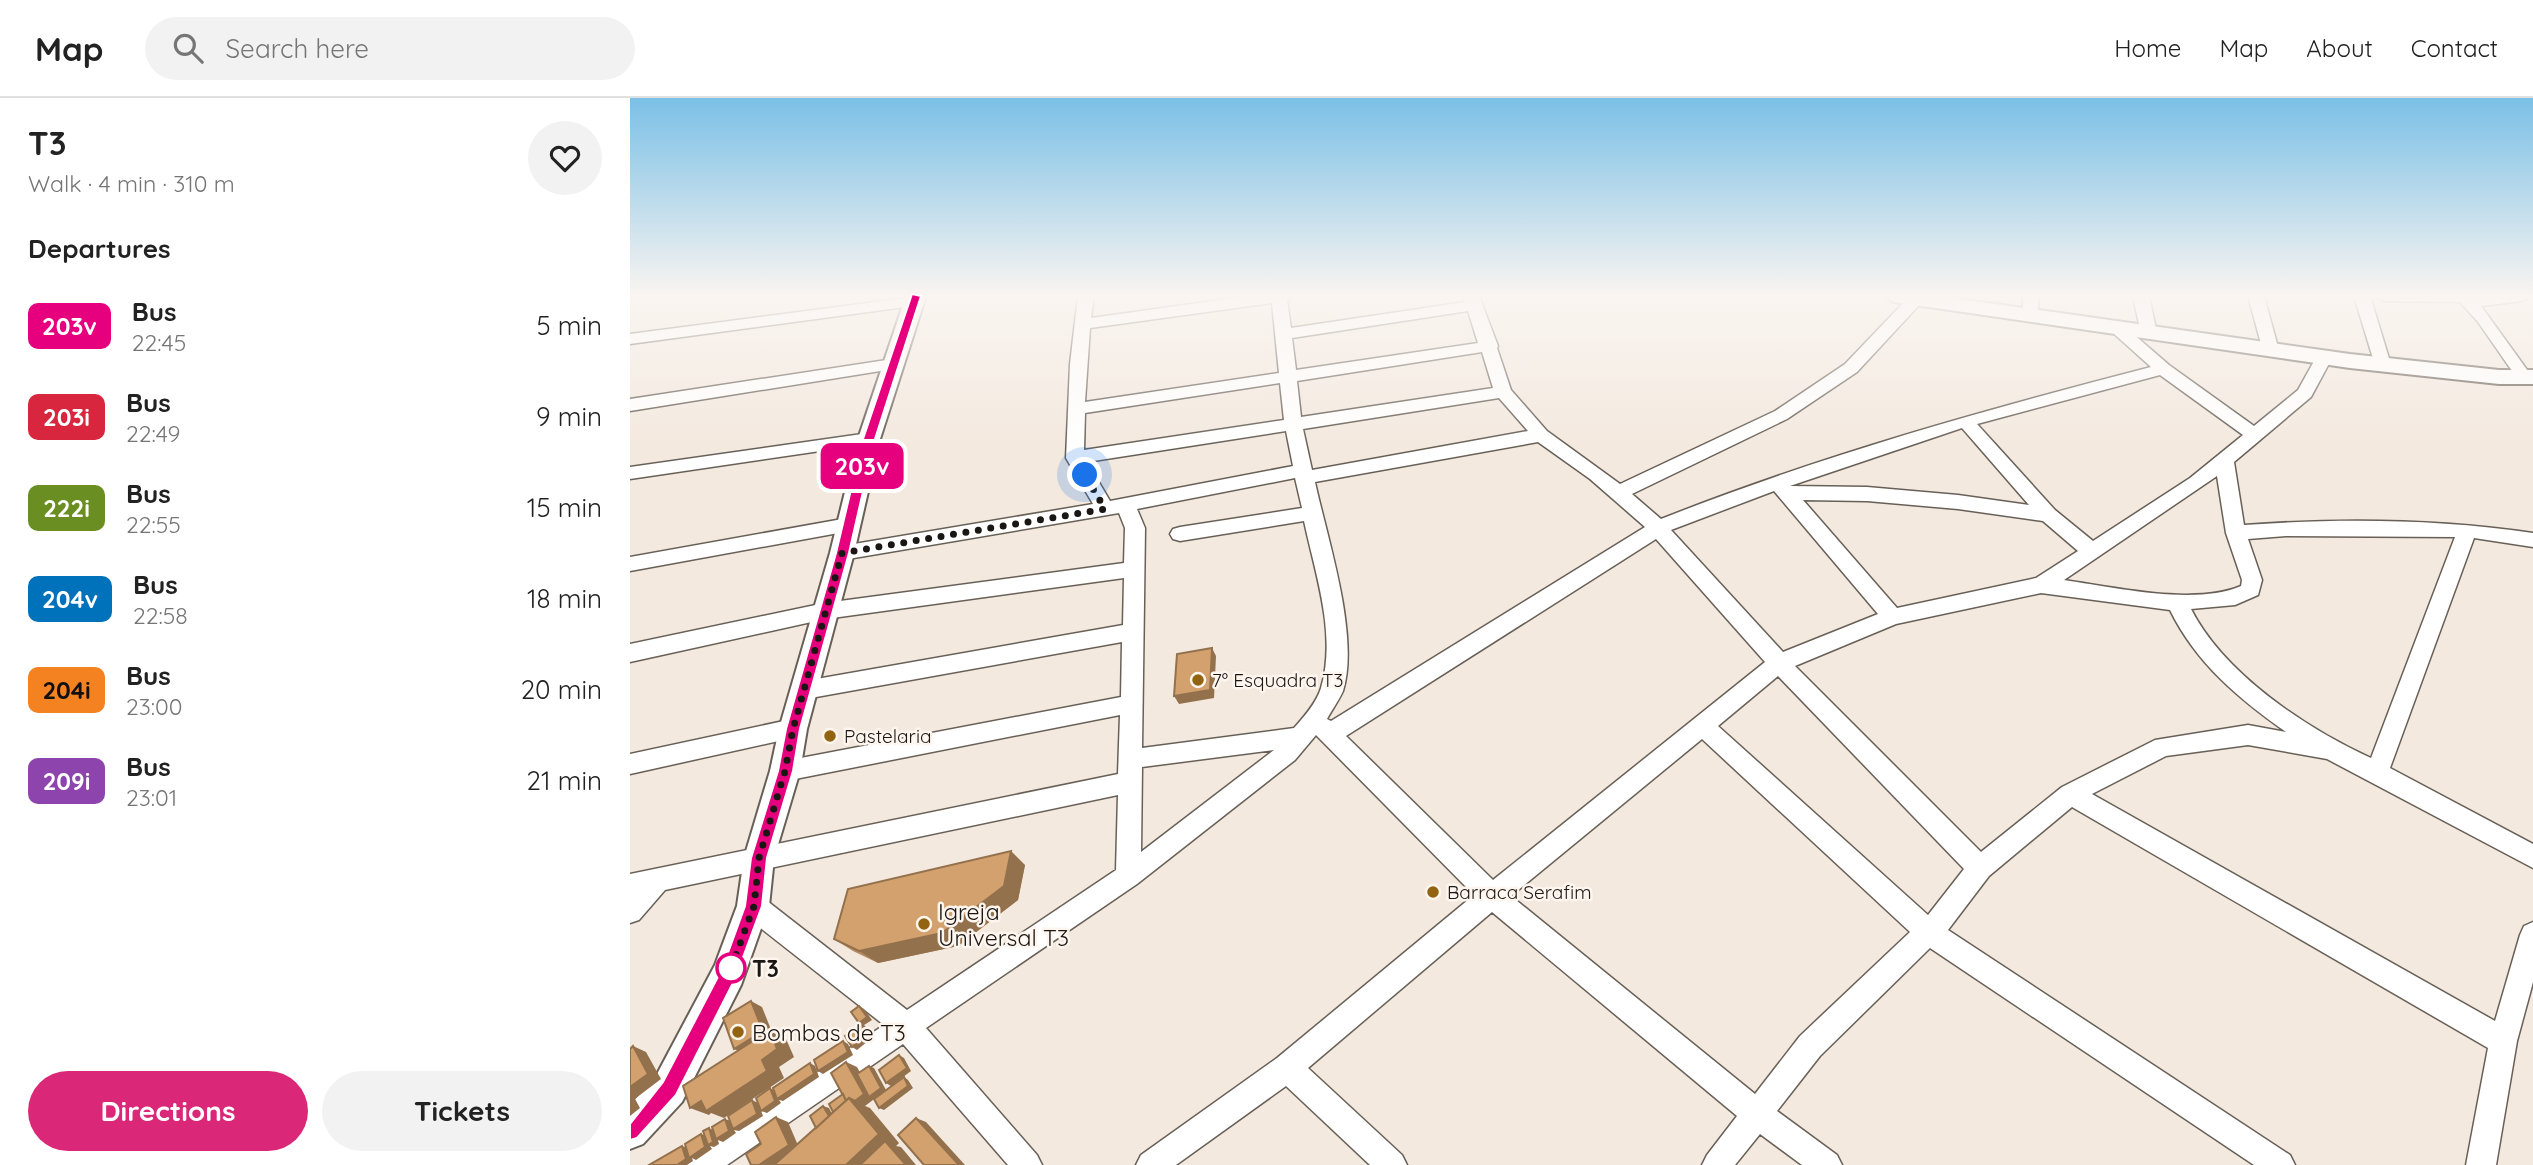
<!DOCTYPE html>
<html lang="en">
<head>
<meta charset="utf-8">
<style>
  :root { --surface:#fff; --page:#f2f2f2; --text:#222; --muted:#767676; --line:#e0e0e0; --accent:#db2777 }
  body { margin:0; font-family:Quicksand,sans-serif; background:var(--page); color:var(--text); height:100vh; display:flex; flex-direction:column; font-size:26px; white-space:nowrap }
  * { box-sizing:border-box; margin:0 }
  p { font-size:23px; color:var(--muted) }
  .icon { flex:none; width:38px; height:38px; fill:none; stroke:currentColor; stroke-width:2; stroke-linecap:round; stroke-linejoin:round }
  .map { position:relative; flex:1; overflow:hidden }
  .sheet { display:flex; flex-direction:column; background:var(--surface); width:630px }
  .sheet>* { flex:none }
  .badge { padding:0 14px; border-radius:10px; font-size:24px; line-height:46px }
  .you { position:absolute; width:35px; height:35px; margin:-18px; border:5px solid #fff; border-radius:50%; background:#1a73e8; box-shadow:0 0 0 10px #1a73e833 }
  .map>.badge { position:absolute; translate:-50% -50%; box-shadow:0 0 0 4px #fff }
  h2 { padding:0 28px; font-size:26px; line-height:63px }
  .round { display:grid; place-items:center; flex:none; width:74px; height:74px; border-radius:37px; background:var(--page) }
  .summary { display:flex; align-items:center; justify-content:space-between; height:119px; padding:0 28px }
  h1 { font-size:33px; font-weight:700; line-height:52px }
  .action { display:flex; gap:14px; margin-top:auto; padding:14px 28px }
  .action a { flex:1; height:80px; border-radius:42px; background:var(--accent); color:#fff; font-size:28px; font-weight:700; line-height:80px; text-align:center }
  .action a+a { background:var(--page); color:var(--text) }
  ul { padding:0; list-style:none }
  li { display:flex; align-items:center; gap:21px; height:91px; padding:0 28px }
  li div { flex:1 }
  li b { display:block; font-size:26px }
  li em { font-style:normal }
  li .badge { min-width:77px; font-weight:700; text-align:center }
  header { display:flex; align-items:center; gap:42px; box-sizing:border-box; height:98px; padding:0 35px; background:var(--surface); border-bottom:2px solid var(--line) }
  header strong { font-size:33px }
  nav { display:flex; gap:38px; margin-inline-start:auto; font-size:24px }
  .search { width:490px; height:63px; background:var(--page); display:flex; align-items:center; gap:18px; box-sizing:border-box; padding:0 24px; border-radius:38px; color:var(--muted); font-size:26px }
  main { display:flex; flex:1; min-height:0 }
  .map>svg:first-child { display:block }
</style>
</head>
<body>
<header>
<strong>Map</strong>
<div class="search"><svg class="icon" aria-label="search" viewBox="0 0 24 24"><circle cx="10" cy="10" r="6"/><path d="M15 15l6 6"/></svg>Search here</div>
<nav><a>Home</a><a>Map</a><a>About</a><a>Contact</a></nav>
</header>
<main>
<section class="sheet">
<div class="summary"><div><h1>T3</h1><p>Walk · 4 min · 310 m</p></div><a class="round"><svg class="icon" aria-label="heart" viewBox="0 0 24 24"><path d="M12 20l-8-8c-3-5 5-10 8-4 3-6 11-1 8 4z"/></svg></a></div>
<h2>Departures</h2>
<ul>
<li><span class="badge" style="background:#e6007e;color:#fff">203v</span><div><b>Bus</b><p>22:45</p></div><em>5 min</em></li>
<li><span class="badge" style="background:#d7263d;color:#fff">203i</span><div><b>Bus</b><p>22:49</p></div><em>9 min</em></li>
<li><span class="badge" style="background:#6b8e23;color:#fff">222i</span><div><b>Bus</b><p>22:55</p></div><em>15 min</em></li>
<li><span class="badge" style="background:#0072bc;color:#fff">204v</span><div><b>Bus</b><p>22:58</p></div><em>18 min</em></li>
<li><span class="badge" style="background:#f58220;color:#111">204i</span><div><b>Bus</b><p>23:00</p></div><em>20 min</em></li>
<li><span class="badge" style="background:#8e44ad;color:#fff">209i</span><div><b>Bus</b><p>23:01</p></div><em>21 min</em></li>
</ul>
<div class="action"><a>Directions</a><a>Tickets</a></div>
</section>
<div class="map">
<svg width="1903" height="1067" viewBox="0 0 1903 1067">
  <rect width="100%" height="100%" fill="#f3e9df"/>
  <g fill="none" stroke-linecap="round" stroke-linejoin="round">
    <g stroke="#686057" stroke-width="3">
      <g id="minor">
        <path d="M448,198h16l-3,22 157,-22h45l-6,4 4,28 174,-26 -2,-6h16l19,50 -1,2 14,42 36,41 73,53 155,-73 70,-47 64,-67h12l2,3 -2,3 -64,69 -70,47 -155,75 29,25c159,-63 324,-109 490,-152l-39,-35 -2,-3 2,-3h12l45,39 85,61 44,-36 20,-36h12l2,4 -21,39 -77,65 10,63c96,-7 194,-6 289,8v14l-59,-9 -84,230 143,76v24l-206,-109 -79,-14 -82,11 -74,38 403,227 25,-86 4,-9 9,-4v60l-16,59 -21,124h-30l22,-117 -416,-241 -83,69 -41,54 342,225 5,10h-41l-324,-217 -110,108 -43,55 60,44 5,10h-40l-42,-31 -25,31h-33l5,-10 30,-39 -245,-204 -184,156 94,87 5,10h-37l-84,-79 -110,79h-40l5,-10 136,-97 197,-163 -158,-160 -21,25 -158,124 -211,144 111,127 5,10h-34l-105,-121 -176,121h-41l5,-10 193,-130 -140,-110 -4,-9 4,-9 9,-3 9,3 145,113 209,-140 2,-75 -453,95 -26,30 -9,3v-49l488,-100 2,-59 -335,66 -8,-3 -4,-7 4,-7 8,-3 336,-64 1,-55 -317,57 -8,-3 -3,-6 3,-6 8,-3 318,-56 1,-47 -299,41 -195,43v-18l195,-41 299,-40 1,-35 -6,-15 -277,47 -7,-2 -3,-5 3,-5 7,-2 251,-42 -27,-46 4,-94zM642,205l7,70 -194,29 5,-74zM838,213l10,32 -182,27 -4,-32zM852,254l11,36 -192,29 -4,-36zM1530,277l83,60 -53,43 -97,63 -38,-31 -78,-86zM650,285l4,37 -200,30 1,-37zM869,300l29,33 -216,39 -9,-41zM1332,330l67,77 -71,-10 -91,-8 -77,-1zM656,333l7,35 -183,35 -23,-39zM908,344l52,37 55,48 -314,194 -4,-2c5,-9 12,-19 16,-28 17,-55 -16,-153 -28,-209zM1587,378l9,57 16,47 -1,6c-46,20 -128,1 -177,-6zM665,380l7,30 -122,19 -7,2 -3,5 3,5 7,2 124,-20c11,52 33,113 17,167 -4,14 -17,29 -27,40l-152,20 3,-220 -8,-19zM1144,393l104,123 -95,38 -112,-122zM1173,402l64,1 91,8 85,12 35,30 -42,27 -139,30zM1656,438l169,1 -84,221c-64,-29 -147,-84 -180,-149l44,-4 23,-10 4,-15 -14,-41zM1026,441l109,123 -272,218 -147,-144zM1411,495l129,17c26,53 69,89 116,122l-38,-7 -93,15 -93,47 -81,65 -186,-186 101,-42zM1148,578l186,193 -36,46 -210,-189zM1072,641l208,193 -110,104 -45,58 -244,-198zM644,652l-133,102 1,-85z"/>
        <polygon points="1393,198 1409,198 1407,222 1401,224 1393,219"/>
        <polygon points="1503,198 1519,198 1527,236 1525,240 1519,241 1511,236"/>
        <polygon points="1618,198 1634,198 1649,253 1647,257 1635,257 1633,253"/>
        <polygon points="1724,198 1740,198 1761,267 1759,271 1747,271 1745,267"/>
        <polygon points="1746,198 1901,198 1893,203 1851,208 1903,280 1895,284 1889,283 1848,224 1830,204 1754,203"/>
        <polygon points="284,199 292,204 290,207 0,246 0,236"/>
        <polygon points="263,261 271,266 269,270 0,313 0,301"/>
        <polygon points="239,335 248,341 245,345 0,381 0,369"/>
        <polygon points="218,420 225,422 228,427 225,432 0,473 0,459"/>
        <polygon points="163,621 171,624 174,631 171,638 0,676 0,656"/>
      </g>
    </g>
    <g stroke="#686057" stroke-width="4">
      <g id="tertiary">
        <polygon points="276,198 296,198 250,341 224,455 177,631 170,673 144,760 139,808 111,887 52,1004 13,1046 0,1051 0,1007 26,978 85,867 107,808 114,760 140,673 149,631 200,455 228,341"/>
        <polygon points="1255,198 1309,198 1720,256 1869,272 1903,272 1903,286 1869,286 1720,270 1264,204"/>
      </g>
    </g>
    <use href="#minor" fill="#fff" fill-rule="evenodd"/>
    <use href="#tertiary" fill="#fff" fill-rule="evenodd"/>
  </g>
  <polygon fill="#b58a5f" points="395,767 388,802 328,848 248,865 223,853 204,841"/>
  <g fill="#93714d">
    <polygon points="582,550 586,558 584,600 549,606 544,598"/>
    <polygon points="381,753 395,767 388,802 328,848 248,865 229,853"/>
    <polygon points="121,903 132,909 142,934 156,941 164,959 149,969 154,980 94,1020 81,1015 79,1017 60,1010 116,956 104,951"/>
    <polygon points="229,908 234,911 242,922 234,927 236,929 243,939 227,952 222,949 232,927 229,925"/>
    <polygon points="213,943 218,946 223,957 193,976 188,973"/>
    <polygon points="3,948 16,954 31,981 6,1000 4,999 10,1010 0,1018 0,989"/>
    <polygon points="269,957 274,960 281,973 261,988 256,985"/>
    <polygon points="216,964 227,969 242,997 239,968 244,970 256,992 235,1008 240,1010 269,1045 266,1048 271,1049 286,1067 216,1067 222,1011"/>
    <polygon points="180,965 185,968 189,979 153,1003 149,1002 151,1005 137,1015 131,1013 140,990 145,993"/>
    <polygon points="274,979 278,982 283,990 254,1012 249,1010"/>
    <polygon points="122,1002 128,1005 133,1018 109,1033 104,1032 106,1035 93,1044 88,1042 89,1046 84,1049 80,1048 82,1051 66,1062 62,1060 63,1063 57,1067 47,1067 52,1048 58,1050 71,1036 77,1038 79,1030 85,1033 95,1021 101,1023"/>
    <polygon points="193,1008 199,1010 208,1027 188,1035"/>
    <polygon points="146,1019 158,1024 170,1052 147,1067 129,1067"/>
    <polygon points="286,1020 296,1024 335,1067 329,1067"/>
  </g>
  <g fill="#d2a16e" stroke="#93714d" stroke-width="2">
    <polygon points="582,550 580,592 544,598 547,556"/>
    <polygon points="381,753 374,788 312,835 229,853 204,841 218,791"/>
    <polygon points="121,903 133,933 104,951 93,920"/>
    <polygon points="229,908 237,919 229,925 221,914"/>
    <polygon points="231,926 238,936 222,949 215,938"/>
    <polygon points="140,932 147,951 132,962 137,973 76,1013 71,1003 60,1010 53,988"/>
    <polygon points="213,943 218,954 188,973 184,962"/>
    <polygon points="3,948 18,976 0,989 0,951"/>
    <polygon points="269,957 277,970 256,985 249,972"/>
    <polygon points="216,964 234,996 225,1003 219,1000 216,1003 201,975"/>
    <polygon points="180,965 184,976 147,1001 143,990"/>
    <polygon points="239,968 251,990 239,999 227,976"/>
    <polygon points="274,979 278,988 249,1010 244,1001"/>
    <polygon points="140,990 145,1003 131,1013 126,1000"/>
    <polygon points="213,996 216,1003 203,1014 199,1006"/>
    <polygon points="219,1000 249,1036 216,1067 144,1067"/>
    <polygon points="122,1002 127,1016 103,1031 98,1018"/>
    <polygon points="193,1008 199,1018 186,1030 180,1018"/>
    <polygon points="146,1019 159,1047 129,1067 121,1067 116,1056 131,1046 125,1034"/>
    <polygon points="286,1020 329,1067 294,1067 268,1037"/>
    <polygon points="95,1021 99,1033 86,1041 82,1029"/>
    <polygon points="79,1030 83,1044 78,1047 73,1033"/>
    <polygon points="71,1036 75,1049 59,1060 55,1046"/>
    <polygon points="255,1043 276,1067 230,1067"/>
    <polygon points="52,1048 56,1061 47,1067 19,1067"/>
  </g>
  <linearGradient id="sky" x2="0" y2="1"><stop stop-color="#7bc0e6"/><stop offset="0.57" stop-color="#faf5f1"/><stop offset="1" stop-color="#faf5f1" stop-opacity="0"/></linearGradient>
  <rect width="1903" height="348" fill="url(#sky)"/>
  <polygon fill="#e6007e" stroke="#fff" stroke-width="2" points="282,196 291,198 245,341 219,455 170,631 163,673 137,760 132,808 105,881 46,997 7,1040 0,1042 0,1026 33,984 92,871 115,808 121,760 148,673 156,631 206,455 233,341"/>
  <g fill="none" stroke-linecap="round" stroke-linejoin="round">
    <polyline stroke="#1a1613" stroke-width="7" stroke-dasharray="0 12.6" points="101,870 99,875 124,808 129,760 155,673 163,631 212,455 475,411 455,377"/>
  </g>
  <g fill="#926311" stroke="#fef6ee" stroke-width="2.5">
    <circle cx="568" cy="582" r="7"/>
    <circle cx="200" cy="638" r="7"/>
    <circle cx="803" cy="794" r="7"/>
    <circle cx="294" cy="826" r="7"/>
    <circle cx="108" cy="934" r="7"/>
  </g>
  <circle fill="#fff" stroke="#e6007e" stroke-width="3.5" cx="101" cy="870" r="14"/>
  <g text-anchor="middle" dominant-baseline="central" stroke-width="5" stroke-linejoin="round" paint-order="stroke">
    <g font-size="19" fill="#1a1613" stroke="#fef6ee" text-anchor="start">
      <text x="582" y="582">7° Esquadra T3</text>
      <text x="214" y="638">Pastelaria</text>
      <text x="817" y="794">Barraca Serafim</text>
    </g>
    <g font-size="23" fill="#1a1613" stroke="#fef6ee" text-anchor="start">
      <text x="308" y="813">Igreja<tspan x="308" dy="26">Universal T3</tspan></text>
      <text x="122" y="934">Bombas de T3</text>
    </g>
    <g font-size="23" font-weight="bold" fill="#1a1613" stroke="#fef6ee" text-anchor="start">
      <text x="122" y="870">T3</text>
    </g>
  </g>
</svg>
<div class="you" style="left:455px;top:377px"></div>
<b class="badge" style="left:232px;top:368px;background:#e6007e;color:#fff">203v</b>
</div>
</main>
</body>
</html>
